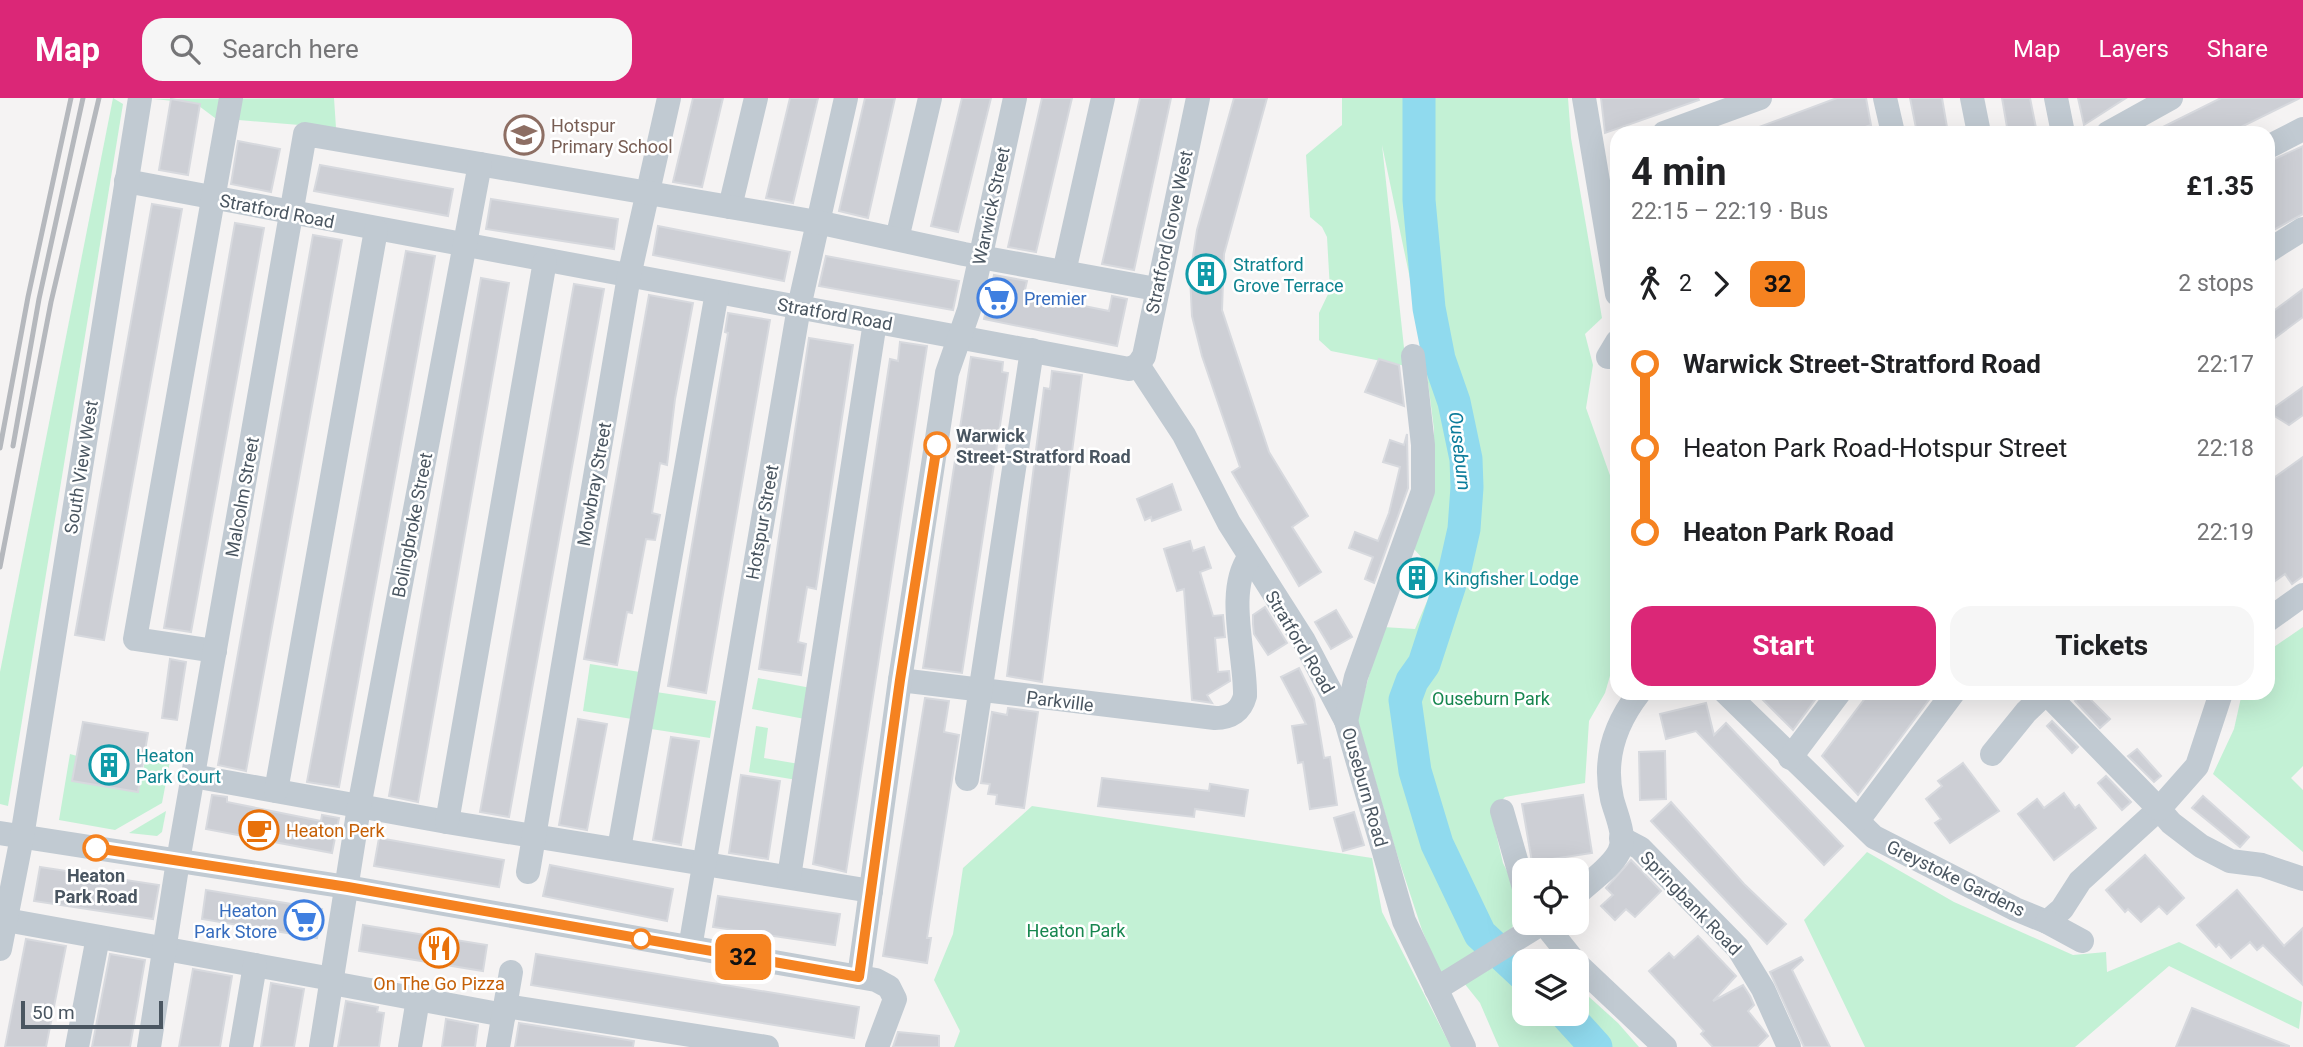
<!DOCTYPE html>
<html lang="en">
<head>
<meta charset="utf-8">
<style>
  :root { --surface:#fff; --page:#f6f6f6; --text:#202124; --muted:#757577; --accent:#db2777 }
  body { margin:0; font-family:Roboto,sans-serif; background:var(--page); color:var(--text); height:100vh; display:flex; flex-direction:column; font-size:26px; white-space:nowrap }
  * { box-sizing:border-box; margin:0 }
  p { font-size:23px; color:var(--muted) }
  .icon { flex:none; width:38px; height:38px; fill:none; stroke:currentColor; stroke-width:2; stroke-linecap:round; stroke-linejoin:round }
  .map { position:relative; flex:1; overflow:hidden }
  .side { position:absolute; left:1610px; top:28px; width:665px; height:574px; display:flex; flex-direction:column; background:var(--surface); border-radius:21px; box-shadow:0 7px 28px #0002 }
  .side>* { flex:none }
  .badge { padding:0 14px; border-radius:10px; font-size:24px; line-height:46px }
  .controls { position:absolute; left:1512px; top:760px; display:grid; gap:14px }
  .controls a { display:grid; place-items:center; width:77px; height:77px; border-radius:14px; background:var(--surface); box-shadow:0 7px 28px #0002; font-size:35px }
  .scale { position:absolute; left:21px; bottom:18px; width:142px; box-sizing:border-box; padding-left:7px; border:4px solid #4a5661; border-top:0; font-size:19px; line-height:24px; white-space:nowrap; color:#4a5661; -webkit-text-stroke:5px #fff; paint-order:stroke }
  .map>.badge { position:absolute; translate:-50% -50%; box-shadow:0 0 0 4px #fff }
  .legs { display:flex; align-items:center; gap:10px; height:77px; padding:0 21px; font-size:23px }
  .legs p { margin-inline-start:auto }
  .headline { display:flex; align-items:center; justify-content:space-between; height:119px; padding:0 21px }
  h1 { font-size:38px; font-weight:700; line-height:52px }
  .primary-button { display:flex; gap:14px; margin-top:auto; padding:14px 21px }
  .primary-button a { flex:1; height:80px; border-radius:21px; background:var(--accent); color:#fff; font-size:28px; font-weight:700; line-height:80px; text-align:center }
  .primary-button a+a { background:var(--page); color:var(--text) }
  ul { padding:0 21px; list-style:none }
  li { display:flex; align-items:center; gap:24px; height:84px; font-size:26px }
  li i { display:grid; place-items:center; width:10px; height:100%; margin:0 9px; background:currentColor }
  li i::after { content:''; width:18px; height:18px; margin:-9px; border:5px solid; border-radius:50%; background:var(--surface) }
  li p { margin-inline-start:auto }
  li:first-child i { background:linear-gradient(#0000 50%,currentColor 0) }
  li:last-child i { background:linear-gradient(currentColor 50%,#0000 0) }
  header { display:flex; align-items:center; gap:42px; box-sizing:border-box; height:98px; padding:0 35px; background:var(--accent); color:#fff }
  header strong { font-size:33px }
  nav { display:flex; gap:38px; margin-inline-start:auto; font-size:24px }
  .search { width:490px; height:63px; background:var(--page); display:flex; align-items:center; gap:18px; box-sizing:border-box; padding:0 24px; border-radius:21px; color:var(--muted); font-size:26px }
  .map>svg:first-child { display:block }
</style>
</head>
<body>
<header>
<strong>Map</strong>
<div class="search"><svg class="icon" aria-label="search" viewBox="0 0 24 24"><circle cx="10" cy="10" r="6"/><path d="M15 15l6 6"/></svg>Search here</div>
<nav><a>Map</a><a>Layers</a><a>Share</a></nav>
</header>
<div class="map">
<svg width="2303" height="949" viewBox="0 0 2303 949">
  <rect width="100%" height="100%" fill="#f5f3f3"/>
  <g fill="#c3f1d5">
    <polygon points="113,0 123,6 8,708 0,706 0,574"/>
    <polygon points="334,0 336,30 215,20 195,5 153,1"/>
    <polygon points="1342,0 1568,0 1571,40 1602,220 1585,236 1593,267 1586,310 1617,397 1617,554 1605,595 1589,623 1585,685 1505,699 1491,714 1503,765 1524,807 1510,833 1441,877 1422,832 1395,750 1357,620 1383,529 1415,531 1438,478 1414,451 1434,382 1434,331 1422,238 1382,47 1406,268 1331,253 1319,242 1319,215 1330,192 1327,139 1322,129 1310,119 1306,57 1342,27"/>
    <polygon points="2303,529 2303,668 2291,680 2303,692 2303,754 2213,676 2234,631 2242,595 2268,595 2268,553"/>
    <polygon points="590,566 640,574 632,621 583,613"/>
    <polygon points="758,580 811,590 805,621 752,611"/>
    <polygon points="656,594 716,603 710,640 651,631"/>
    <polygon points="756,628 768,630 764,660 799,666 797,682 749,674"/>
    <polygon points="70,656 77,658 73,683 138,694 146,659 170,663 162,705 115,732 59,722"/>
    <polygon points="1032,708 1372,760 1382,814 1451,949 954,949 960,933 934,882 953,836 963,770"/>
    <polygon points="166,713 162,734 157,738 129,735"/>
    <polygon points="1867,754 1954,804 2073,857 2106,854 2107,874 2179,844 2302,904 2299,931 2169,868 2075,949 1865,949 1804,822"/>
    <polygon points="1527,851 1545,863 1524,863 1524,915 1577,915 1577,888 1618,925 1639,949 1499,949 1480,905 1464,885"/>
  </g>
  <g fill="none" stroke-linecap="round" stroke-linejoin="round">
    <g stroke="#90daee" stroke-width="33">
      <polyline points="1419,0 1419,102 1429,210 1439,261 1454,304 1466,361 1467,389 1464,431 1455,471 1424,566 1412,583 1405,602 1415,673 1437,746 1480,836 1524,877"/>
      <polyline points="1565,915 1596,949"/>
    </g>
  </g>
  <g fill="#cdcfd5" stroke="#d7d9de" stroke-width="2">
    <polygon points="693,0 723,0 702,89 673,84"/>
    <polygon points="790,0 818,0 793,105 766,100"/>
    <polygon points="865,0 895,0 868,120 839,113"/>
    <polygon points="962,0 991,0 958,134 931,128"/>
    <polygon points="1042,0 1072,0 1036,154 1008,149"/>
    <polygon points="1140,0 1171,0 1134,172 1102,166"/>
    <polygon points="1234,0 1267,0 1224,156 1222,212 1269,354 1308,418 1292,429 1321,474 1299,488 1232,374 1240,369 1202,258 1192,218 1190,178 1197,132"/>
    <polygon points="1601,0 1698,0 1699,2 1605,35"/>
    <polygon points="1837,0 1866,0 1871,27 1848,35 1743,35"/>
    <polygon points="1910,0 1942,0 1948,35 1917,35"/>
    <polygon points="2002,0 2030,0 2037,35 2008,35"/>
    <polygon points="2078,0 2126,0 2084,27"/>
    <polygon points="2221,0 2300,0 2229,35 2151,35"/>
    <polygon points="171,1 200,6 188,77 159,72"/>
    <polygon points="238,43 280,51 271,94 231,86"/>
    <polygon points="2303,48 2303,116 2268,135 2268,64"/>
    <polygon points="320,67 453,91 448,118 314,93"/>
    <polygon points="491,101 618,121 614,151 486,131"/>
    <polygon points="152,106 182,111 104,542 75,537"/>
    <polygon points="235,125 264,130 191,534 164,530"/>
    <polygon points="658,128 790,154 784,183 653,157"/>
    <polygon points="313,137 342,142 246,673 218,667"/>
    <polygon points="406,153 435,158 339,689 307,684"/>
    <polygon points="826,158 959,183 953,212 819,188"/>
    <polygon points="994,177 1027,183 1024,196 1109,213 1112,198 1127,201 1117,248 984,221"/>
    <polygon points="481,180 509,185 418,704 389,698"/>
    <polygon points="574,186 604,191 509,719 480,714"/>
    <polygon points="2303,191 2303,219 2268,245 2268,217"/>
    <polygon points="649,197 693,205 675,301 667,367 660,365 652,415 660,417 655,442 646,441 632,515 627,514 617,567 584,561"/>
    <polygon points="728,215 770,222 706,595 668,588 728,235 725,234"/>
    <polygon points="809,240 853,247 816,491 807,489 798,544 806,546 801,577 759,571"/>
    <polygon points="900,244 927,248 846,774 813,766 890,261 898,263"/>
    <polygon points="971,259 1003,264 1002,274 1008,275 962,575 923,570"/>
    <polygon points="1379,261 1399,267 1404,308 1365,294"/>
    <polygon points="1052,273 1082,277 1042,584 1007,578 1044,290 1050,291"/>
    <polygon points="2303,289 2303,317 2289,327 2268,314"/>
    <polygon points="1407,336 1408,390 1374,485 1365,481 1373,459 1349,450 1355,434 1378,443 1389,415 1400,369 1383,364 1390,342 1404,347"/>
    <polygon points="2303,359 2303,478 2292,486 2285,476 2268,488 2268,384"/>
    <polygon points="1172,386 1181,412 1152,423 1151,419 1145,422 1137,401"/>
    <polygon points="1190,443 1193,453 1204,449 1211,470 1200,474 1213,518 1223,517 1225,539 1215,540 1218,574 1229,573 1230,583 1207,597 1212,605 1192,602 1184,491 1177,493 1164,451"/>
    <polygon points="1412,467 1428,477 1423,489 1406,483"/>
    <polygon points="1265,509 1287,545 1268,557 1254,536 1253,526 1253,517"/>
    <polygon points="1336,512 1352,539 1331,551 1315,524"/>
    <polygon points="170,561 186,564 177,622 162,620"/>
    <polygon points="1299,570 1314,601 1324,660 1330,659 1337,707 1310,711 1303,664 1298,665 1292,628 1306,626 1281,579"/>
    <polygon points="1756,595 1820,595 1793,632"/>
    <polygon points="1869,595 1934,595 1858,697 1822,658"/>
    <polygon points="2084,595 2110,621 2100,630 2075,603"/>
    <polygon points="925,600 949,603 944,634 959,637 927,840 931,840 927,865 883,858"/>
    <polygon points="1706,605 1714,637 1726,625 1843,748 1824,767 1696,633 1666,641 1660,616"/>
    <polygon points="1008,610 1038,614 1024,710 996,706 997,697 988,696 990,686 981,685 992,614 1007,617"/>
    <polygon points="578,621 607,626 587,732 559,727"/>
    <polygon points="2052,623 2078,649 2072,655 2047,628"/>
    <polygon points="83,624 148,635 138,694 72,683"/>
    <polygon points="671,639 699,643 681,747 653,742"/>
    <polygon points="2137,651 2161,678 2154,684 2128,658"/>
    <polygon points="1665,653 1666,701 1640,702 1639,654"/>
    <polygon points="1963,665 1999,713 1950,745 1935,725 1941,721 1926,701 1942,688 1938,683"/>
    <polygon points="741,677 780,683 768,761 729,755"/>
    <polygon points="2106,678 2131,704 2122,712 2098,685"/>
    <polygon points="1102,680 1209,693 1210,686 1248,692 1244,718 1195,711 1194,719 1098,708"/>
    <polygon points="2064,695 2075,710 2079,707 2096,730 2054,762 2018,716 2037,701 2044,710"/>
    <polygon points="212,697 227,699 227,704 321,723 322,717 339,720 332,755 206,731"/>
    <polygon points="1583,697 1592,755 1532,764 1522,706"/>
    <polygon points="2203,698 2249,739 2240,749 2192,710"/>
    <polygon points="1671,704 1744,786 1786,826 1767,846 1651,723"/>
    <polygon points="1354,714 1364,747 1343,753 1334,720"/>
    <polygon points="379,740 504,762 499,789 374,768"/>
    <polygon points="2145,757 2184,800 2167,816 2159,808 2141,824 2128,811 2125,814 2106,792"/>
    <polygon points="1631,762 1661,793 1635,819 1626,811 1615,822 1601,808 1613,797 1606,790"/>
    <polygon points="550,767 673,791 667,823 543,798"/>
    <polygon points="40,769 159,787 153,821 34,803"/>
    <polygon points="206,792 322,811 317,840 202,821"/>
    <polygon points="2237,792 2284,848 2303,830 2303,887 2263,847 2257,852 2250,844 2231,860 2219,846 2216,849 2197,827"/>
    <polygon points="718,798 840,816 835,847 713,829"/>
    <polygon points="363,827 487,847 483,873 359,853"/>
    <polygon points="1698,838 1736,878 1713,903 1743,887 1750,898 1754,907 1748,913 1768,938 1757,949 1713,949 1701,936 1704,933 1649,873 1669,855 1674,860"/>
    <polygon points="26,841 66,848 46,949 5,949"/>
    <polygon points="110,856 145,862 130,949 92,949"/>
    <polygon points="536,856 859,909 854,940 531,887"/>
    <polygon points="1801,859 1803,862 1792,872 1830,949 1804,949 1770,874"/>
    <polygon points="193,871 232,878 220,949 179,949"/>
    <polygon points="271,885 304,891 294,949 261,949"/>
    <polygon points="346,903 378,909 377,914 384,915 379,949 338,949"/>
    <polygon points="2192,910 2289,948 2289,949 2176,949"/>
    <polygon points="446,921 478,927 475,949 442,949"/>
    <polygon points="519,925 634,943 633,949 515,949"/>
    <polygon points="898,934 939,938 939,949 893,949"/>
  </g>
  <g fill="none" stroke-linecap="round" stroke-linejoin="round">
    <g stroke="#c1cad2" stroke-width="24">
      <polyline points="1584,0 1617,196"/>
      <polyline points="1885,0 1893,35"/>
      <polyline points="1972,0 1979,35"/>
      <polyline points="2056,0 2063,35"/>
      <polyline points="1664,35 1760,0"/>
      <polyline points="2108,35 2171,0"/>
      <polyline points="2268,49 2303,31"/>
      <polyline points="126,83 1129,271 1138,267"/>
      <polyline points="730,109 756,0"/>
      <polyline points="897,141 930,0"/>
      <polyline points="2268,153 2303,131"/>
      <polyline points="1064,174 1103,0"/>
      <polyline points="1608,259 1617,244"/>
      <polyline points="1138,267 1184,337 1229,425 1304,543 1346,623 1404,823 1464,949"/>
      <polyline points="1138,267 1144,258 1198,0"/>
      <polyline points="2268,522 2303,497"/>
      <polyline points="215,553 135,541 231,0"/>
      <path d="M900,582l315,38c16,0 26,-7 30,-22 1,-40 -20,-104 4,-138"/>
      <polyline points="1726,595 1874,739 2015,811 2047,824 2062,811 2080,783 2159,711 2171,725 2201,748 2230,763 2262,767 2303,781"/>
      <polyline points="2046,595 2159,711 2197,668 2221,595"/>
      <polyline points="1346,623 1356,579 1423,393 1423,347 1413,258"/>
      <polyline points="1992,656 2026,614 2046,595"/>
      <polyline points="1790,660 1839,595"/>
      <polyline points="193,678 447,724 871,793"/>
      <polyline points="967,681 1032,252"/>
      <polyline points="276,693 376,132"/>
      <polyline points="1502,713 1524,790"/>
      <polyline points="1859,721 1953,595"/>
      <polyline points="447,724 545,163"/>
      <polyline points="0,735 347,789 876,882 889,889 895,901 877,949"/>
      <polyline points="1621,740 1640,750 1738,850 1763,891 1789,949"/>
      <polyline points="619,751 717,194"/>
      <polyline points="528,774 629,178 669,0"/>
      <polyline points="789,779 875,224"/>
      <path d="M1577,796c13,-13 34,-26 42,-42 8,-16 -3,-37 -7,-53 -9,-39 3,-75 27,-106"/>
      <polyline points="6,822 332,881"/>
      <polyline points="1543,824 1574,863"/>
      <polyline points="2047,824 2082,843"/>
      <polyline points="690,850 799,209 846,0"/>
      <polyline points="0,851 22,739 140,0"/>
      <polyline points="1577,866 1665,949"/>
      <polyline points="859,879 900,582 947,275 969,212 1015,0"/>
      <polyline points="332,885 504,917"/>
      <polyline points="1436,891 1544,824"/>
      <polyline points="506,908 767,949"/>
      <polyline points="77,949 98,839"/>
      <polyline points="149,949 178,763 305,36 817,124 964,156 1156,191"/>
      <polyline points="241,949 255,867"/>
      <polyline points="321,949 359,709 480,66"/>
      <polyline points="410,949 418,901"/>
      <polyline points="498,949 511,874"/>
    </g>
    <g stroke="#b5b8bd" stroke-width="5">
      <polyline points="13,348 39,201 83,0"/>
      <polyline points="0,350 28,199 71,0"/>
      <polyline points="0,469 51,204 99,0"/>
    </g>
  </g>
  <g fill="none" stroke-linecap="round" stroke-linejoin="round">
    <g stroke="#fff" stroke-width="16">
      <polyline id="line-1" points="96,750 348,789 859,879 900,582 937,347"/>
    </g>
    <use href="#line-1" stroke="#f58220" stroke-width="10"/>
  </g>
  <defs>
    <g id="school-ring" transform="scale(2.0125)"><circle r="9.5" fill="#fff" stroke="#8d6e63" stroke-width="1.5"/><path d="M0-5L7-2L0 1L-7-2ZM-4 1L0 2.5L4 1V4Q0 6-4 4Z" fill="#8d6e63"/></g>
    <g id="building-ring" transform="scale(2.0125)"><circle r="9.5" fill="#fff" stroke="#0f9aa8" stroke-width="1.5"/><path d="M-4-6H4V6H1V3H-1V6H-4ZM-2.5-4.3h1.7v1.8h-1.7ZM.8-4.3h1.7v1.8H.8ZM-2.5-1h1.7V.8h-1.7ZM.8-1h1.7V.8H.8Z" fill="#0f9aa8"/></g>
    <g id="supermarket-ring" transform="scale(2.0125)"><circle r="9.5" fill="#fff" stroke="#3f7fe0" stroke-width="1.5"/><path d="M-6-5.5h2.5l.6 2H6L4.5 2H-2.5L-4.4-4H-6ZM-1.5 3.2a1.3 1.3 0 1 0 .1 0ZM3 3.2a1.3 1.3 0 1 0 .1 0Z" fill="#3f7fe0"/></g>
    <g id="cafe-ring" transform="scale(2.0125)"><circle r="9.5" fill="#fff" stroke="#e8710a" stroke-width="1.5"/><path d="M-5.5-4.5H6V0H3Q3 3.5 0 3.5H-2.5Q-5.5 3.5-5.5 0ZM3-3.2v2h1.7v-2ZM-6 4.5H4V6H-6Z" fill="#e8710a"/></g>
    <g id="restaurant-ring" transform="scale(2.0125)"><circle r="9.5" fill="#fff" stroke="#e8710a" stroke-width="1.5"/><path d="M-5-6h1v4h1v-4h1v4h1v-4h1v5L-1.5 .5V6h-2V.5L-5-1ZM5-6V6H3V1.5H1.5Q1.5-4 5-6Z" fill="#e8710a"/></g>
  </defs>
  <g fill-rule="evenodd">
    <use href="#school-ring" x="524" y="37"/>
    <use href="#building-ring" x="1206" y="176"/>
    <use href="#supermarket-ring" x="997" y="200"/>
    <use href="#building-ring" x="1417" y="480"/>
    <use href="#building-ring" x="109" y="667"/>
    <use href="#cafe-ring" x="259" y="732"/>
    <use href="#supermarket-ring" x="304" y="822"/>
    <use href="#restaurant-ring" x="439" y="850"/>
  </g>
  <g fill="#fff" stroke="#f58220" stroke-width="3.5">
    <circle cx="937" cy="347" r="12"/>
    <circle cx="96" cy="750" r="12"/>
    <circle cx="641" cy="841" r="9"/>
  </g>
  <g text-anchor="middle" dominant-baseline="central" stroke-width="5" stroke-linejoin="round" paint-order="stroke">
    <g font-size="18" fill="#785e54" stroke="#fff" text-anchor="start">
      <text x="551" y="27">Hotspur<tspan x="551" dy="21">Primary School</tspan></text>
    </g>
    <g font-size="18" fill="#4a5661" stroke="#fff">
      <text transform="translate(991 108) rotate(-78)">Warwick Street</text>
      <text transform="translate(277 113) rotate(11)">Stratford Road</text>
      <text transform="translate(1169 134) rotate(-78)">Stratford Grove West</text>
      <text transform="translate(835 216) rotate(10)">Stratford Road</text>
      <text transform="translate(81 369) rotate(-81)">South View West</text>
      <text transform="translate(594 386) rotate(-80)">Mowbray Street</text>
      <text transform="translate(242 399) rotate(-80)">Malcolm Street</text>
      <text transform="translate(762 424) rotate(-80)">Hotspur Street</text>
      <text transform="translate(412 427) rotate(-79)">Bolingbroke Street</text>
      <text transform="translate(1300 544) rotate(59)">Stratford Road</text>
      <text transform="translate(1060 603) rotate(7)">Parkville</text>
      <text transform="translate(1365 689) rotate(74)">Ouseburn Road</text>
      <text transform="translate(1956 780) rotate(26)">Greystoke Gardens</text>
      <text transform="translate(1691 805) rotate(46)">Springbank Road</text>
    </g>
    <g font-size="18" fill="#0d838f" stroke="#fff" text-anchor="start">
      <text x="1233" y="166">Stratford<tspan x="1233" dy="21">Grove Terrace</tspan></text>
      <text x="1444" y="480">Kingfisher Lodge</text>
      <text x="136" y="657">Heaton<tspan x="136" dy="21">Park Court</tspan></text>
    </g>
    <g font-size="18" fill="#366cbe" stroke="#fff" text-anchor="start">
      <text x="1024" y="200">Premier</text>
      <text x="277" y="812" text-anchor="end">Heaton<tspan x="277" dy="21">Park Store</tspan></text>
    </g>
    <g font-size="18" font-weight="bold" fill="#4a5661" stroke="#fff" text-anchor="start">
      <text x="956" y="337">Warwick<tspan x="956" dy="21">Street-Stratford Road</tspan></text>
      <text x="96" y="777" text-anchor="middle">Heaton<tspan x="96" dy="21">Park Road</tspan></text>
    </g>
    <g font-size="18" fill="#17864f" stroke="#fff">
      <text x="1491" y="600">Ouseburn Park</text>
      <text x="1076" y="832">Heaton Park</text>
    </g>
    <g font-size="18" fill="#c56008" stroke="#fff" text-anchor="start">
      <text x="286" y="732">Heaton Perk</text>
      <text x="439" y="885" text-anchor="middle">On The Go Pizza</text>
    </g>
    <g font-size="19" font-style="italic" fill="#0c7c9b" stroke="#fff">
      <text transform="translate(1460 353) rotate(83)">Ouseburn</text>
    </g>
  </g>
</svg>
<div class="controls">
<a><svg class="icon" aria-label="locate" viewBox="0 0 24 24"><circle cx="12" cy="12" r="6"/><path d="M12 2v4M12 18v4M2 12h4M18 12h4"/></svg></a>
<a><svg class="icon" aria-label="layers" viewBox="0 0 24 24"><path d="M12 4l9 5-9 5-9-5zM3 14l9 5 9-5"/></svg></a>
</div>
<div class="scale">50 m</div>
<b class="badge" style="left:743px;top:859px;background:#f58220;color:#111">32</b>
<section class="side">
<div class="headline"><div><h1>4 min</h1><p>22:15 – 22:19 · Bus</p></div><b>£1.35</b></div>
<div class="legs"><svg class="icon" aria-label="walk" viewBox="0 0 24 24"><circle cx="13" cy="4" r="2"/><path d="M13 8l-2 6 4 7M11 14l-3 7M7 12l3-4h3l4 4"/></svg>2<svg class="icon" aria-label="forward" viewBox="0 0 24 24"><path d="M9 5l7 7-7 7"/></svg><b class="badge" style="background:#f58220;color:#111">32</b><p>2 stops</p></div>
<ul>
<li><i style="color:#f58220"></i><b>Warwick Street-Stratford Road</b><p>22:17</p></li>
<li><i style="color:#f58220"></i><span>Heaton Park Road-Hotspur Street</span><p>22:18</p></li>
<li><i style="color:#f58220"></i><b>Heaton Park Road</b><p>22:19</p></li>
</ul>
<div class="primary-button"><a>Start</a><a>Tickets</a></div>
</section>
</div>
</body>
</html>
